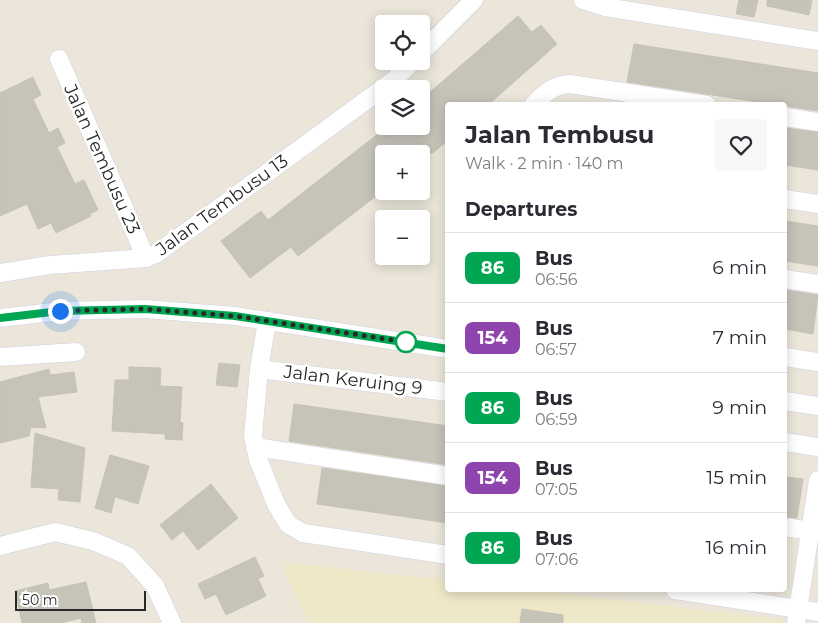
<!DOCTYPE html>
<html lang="en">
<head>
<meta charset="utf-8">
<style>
  :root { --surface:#fff; --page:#f7f7f7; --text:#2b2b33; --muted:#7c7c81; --line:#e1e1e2 }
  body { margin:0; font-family:Montserrat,sans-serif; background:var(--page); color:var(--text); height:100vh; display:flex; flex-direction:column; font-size:19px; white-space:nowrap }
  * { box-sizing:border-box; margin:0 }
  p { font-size:16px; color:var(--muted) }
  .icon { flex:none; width:28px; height:28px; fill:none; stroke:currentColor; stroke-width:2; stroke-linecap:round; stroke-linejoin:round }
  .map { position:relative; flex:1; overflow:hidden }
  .sheet { position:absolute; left:445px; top:102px; width:342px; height:490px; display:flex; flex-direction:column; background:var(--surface); border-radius:5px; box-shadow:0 2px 12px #0003 }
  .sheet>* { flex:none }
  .badge { padding:0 10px; border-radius:8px; font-size:18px; line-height:32px }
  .buttons { position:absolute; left:375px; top:15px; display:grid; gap:10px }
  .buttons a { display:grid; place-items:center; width:55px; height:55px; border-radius:5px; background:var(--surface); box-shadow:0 2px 12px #0003; font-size:25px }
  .scale { position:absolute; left:15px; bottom:12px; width:131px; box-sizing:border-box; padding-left:5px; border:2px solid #282828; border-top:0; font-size:14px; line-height:18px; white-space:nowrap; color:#282828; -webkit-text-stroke:4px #fff; paint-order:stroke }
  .you { position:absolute; width:25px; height:25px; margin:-12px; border:4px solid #fff; border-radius:50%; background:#1a73e8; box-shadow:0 0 0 8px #1a73e833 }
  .map>.badge { position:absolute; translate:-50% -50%; box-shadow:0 0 0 2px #fff }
  h2 { padding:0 20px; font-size:19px; line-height:45px }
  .round { display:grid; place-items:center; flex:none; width:52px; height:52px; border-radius:5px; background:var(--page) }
  .head { display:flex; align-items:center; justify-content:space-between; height:85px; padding:0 20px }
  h1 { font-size:24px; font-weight:700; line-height:38px }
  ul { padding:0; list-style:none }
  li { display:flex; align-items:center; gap:15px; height:70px; padding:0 20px; border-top:1px solid var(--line) }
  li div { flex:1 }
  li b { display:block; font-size:19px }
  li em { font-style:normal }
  li .badge { min-width:55px; font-weight:700; text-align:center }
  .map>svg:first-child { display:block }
</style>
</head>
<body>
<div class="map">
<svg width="818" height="623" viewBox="0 0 818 623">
  <rect width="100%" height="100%" fill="#ebe6d9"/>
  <polygon fill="#eee7c8" points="281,562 447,580 448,590 537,590 784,620 784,623 308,623"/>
  <g fill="#c6c3b9" stroke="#c6c3b3">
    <polygon points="739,0 758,0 754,17 736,14"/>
    <polygon points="767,0 812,0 809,15 767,6"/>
    <polygon points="518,16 532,32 541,25 557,44 488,105 448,105 448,140 434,152 429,154 384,154 384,190 298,256 291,247 250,278 221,241 261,211 268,220 388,126 421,126 421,100"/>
    <polygon points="634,44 818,73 818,111 627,82"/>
    <polygon points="33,77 41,95 33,99 49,133 58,128 65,143 57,147 75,184 84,180 98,210 90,214 91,216 56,233 51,223 38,229 27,204 0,216 0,93"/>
    <polygon points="785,128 818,132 818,170 785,165"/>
    <polygon points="785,221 818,226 818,266 785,261"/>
    <polygon points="785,290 818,295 813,334 785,329"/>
    <polygon points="219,363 240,365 237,387 216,385"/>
    <polygon points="129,367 161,368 160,386 182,387 180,422 183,423 182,440 165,439 165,434 112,431 115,380 129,380"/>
    <polygon points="49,369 50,375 74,372 77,392 38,397 46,428 31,427 29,436 0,443 0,382"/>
    <polygon points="294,404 448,426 448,465 289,441"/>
    <polygon points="35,433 85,448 80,502 58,500 59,489 31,487"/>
    <polygon points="110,455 149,466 138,504 115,497 111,513 95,508"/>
    <polygon points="322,468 448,486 448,523 317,504"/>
    <polygon points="785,477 803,479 797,518 785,517"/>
    <polygon points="211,484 238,518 198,550 183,531 172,540 160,525"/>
    <polygon points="255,557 264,576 258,579 266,596 226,615 216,594 205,599 198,584"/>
    <polygon points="86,582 96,623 82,623 81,618 61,623 22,623 15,591 48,583 49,590"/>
    <polygon points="522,609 563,615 563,623 520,623"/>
  </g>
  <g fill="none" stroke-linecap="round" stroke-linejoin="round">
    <g stroke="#cfcfe2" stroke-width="19">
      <g id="minor">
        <polyline points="583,0 605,7 818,41"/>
        <polyline points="421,53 474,0"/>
        <polyline points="59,59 146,258"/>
        <path d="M533,105c12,-12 20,-20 37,-21l137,21"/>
        <polyline points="785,117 818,122"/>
        <polyline points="785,199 818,204"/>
        <polyline points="0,273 50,265 146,258 156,254 394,80 413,61"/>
        <polyline points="785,279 818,284"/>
        <polyline points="0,318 60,311 145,309 235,316 448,349"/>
        <polyline points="267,321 259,369 253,436 258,459 276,504 288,524 303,533 448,555"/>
        <polyline points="0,357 76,352"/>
        <polyline points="785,357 818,362"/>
        <polyline points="259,369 448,392"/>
        <polyline points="785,401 818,406"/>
        <polyline points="785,442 818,447"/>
        <polyline points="255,447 448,476"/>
        <polyline points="785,527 818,532"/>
        <polyline points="0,546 55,532 93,541 128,556 155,586 172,623"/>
        <polyline points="675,590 818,612"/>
        <polyline points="796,623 818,480"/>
      </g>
    </g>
    <use href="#minor" stroke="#fff" stroke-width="18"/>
  </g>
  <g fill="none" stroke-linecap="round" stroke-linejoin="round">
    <g stroke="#fff" stroke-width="11">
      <polyline id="line" points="0,318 60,311 145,309 235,316 448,349"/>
    </g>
    <use href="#line" stroke="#00a651" stroke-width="8"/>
    <polyline stroke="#282828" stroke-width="5" stroke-dasharray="0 9" points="60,311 145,309 235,316 412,343 406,342"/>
  </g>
  <circle fill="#fff" stroke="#00a651" stroke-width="2.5" cx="406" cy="342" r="10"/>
  <g text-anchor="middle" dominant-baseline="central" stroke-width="5" stroke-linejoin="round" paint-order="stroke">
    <g font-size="18" fill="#282828" stroke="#fff">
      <text transform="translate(102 159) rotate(66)">Jalan Tembusu 23</text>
      <text transform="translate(222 205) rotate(-36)">Jalan Tembusu 13</text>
      <text transform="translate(353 380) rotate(7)">Jalan Keruing 9</text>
    </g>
  </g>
</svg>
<div class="buttons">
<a><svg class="icon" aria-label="locate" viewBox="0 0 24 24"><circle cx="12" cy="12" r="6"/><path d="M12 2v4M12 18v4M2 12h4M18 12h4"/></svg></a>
<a><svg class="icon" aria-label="layers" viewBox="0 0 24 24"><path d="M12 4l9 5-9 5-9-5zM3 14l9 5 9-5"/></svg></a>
<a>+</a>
<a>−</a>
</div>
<div class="scale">50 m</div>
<div class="you" style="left:60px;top:311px"></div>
<section class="sheet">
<div class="head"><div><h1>Jalan Tembusu</h1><p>Walk · 2 min · 140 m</p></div><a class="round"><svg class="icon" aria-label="heart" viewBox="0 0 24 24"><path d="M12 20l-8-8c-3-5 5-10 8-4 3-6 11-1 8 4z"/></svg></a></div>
<h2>Departures</h2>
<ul>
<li><span class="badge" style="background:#00a651;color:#fff">86</span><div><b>Bus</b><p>06:56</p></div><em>6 min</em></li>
<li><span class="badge" style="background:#8e44ad;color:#fff">154</span><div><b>Bus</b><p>06:57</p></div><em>7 min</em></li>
<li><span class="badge" style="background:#00a651;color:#fff">86</span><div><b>Bus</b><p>06:59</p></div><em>9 min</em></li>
<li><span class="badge" style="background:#8e44ad;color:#fff">154</span><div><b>Bus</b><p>07:05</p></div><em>15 min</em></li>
<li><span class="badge" style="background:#00a651;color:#fff">86</span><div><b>Bus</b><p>07:06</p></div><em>16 min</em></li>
</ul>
</section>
</div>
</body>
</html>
